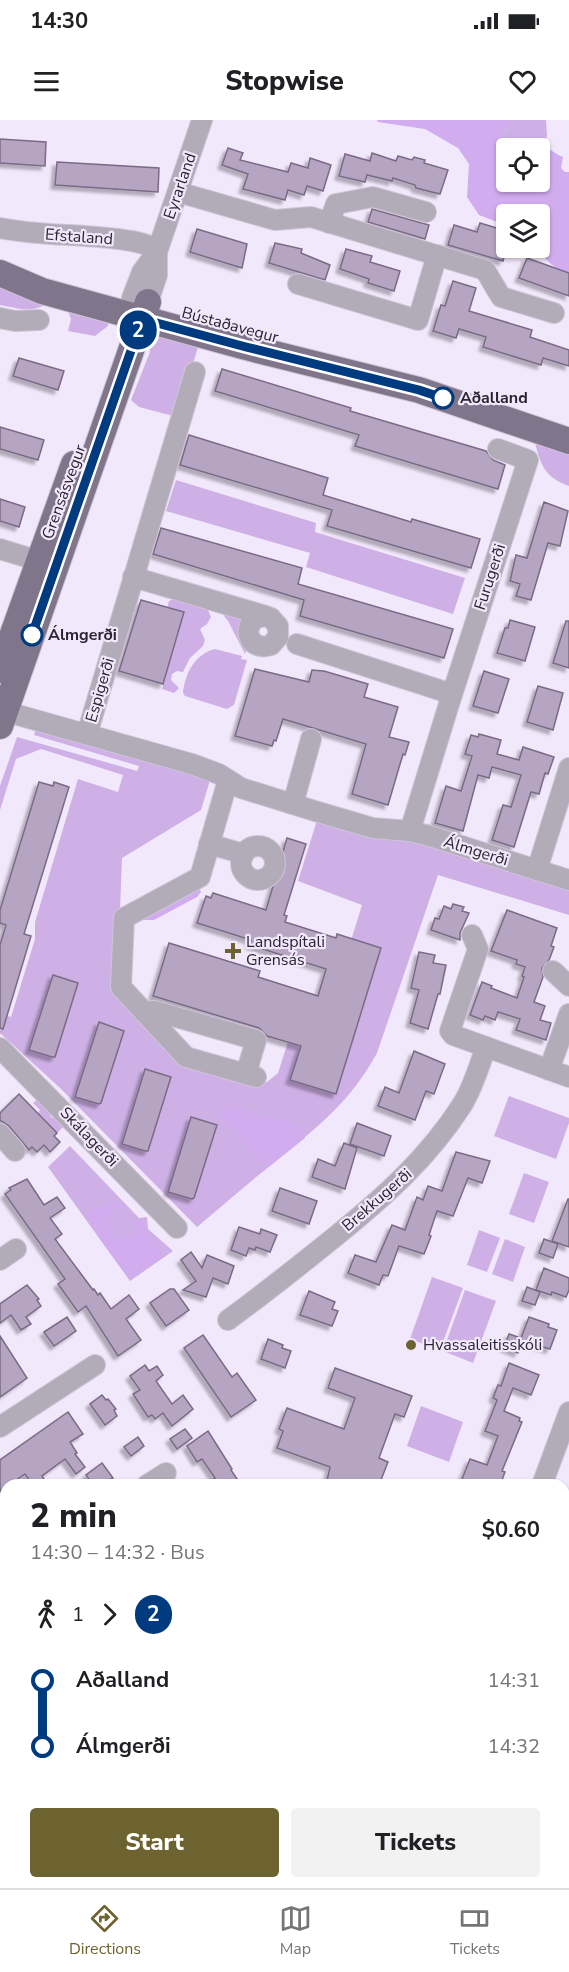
<!DOCTYPE html>
<html lang="en">
<head>
<meta charset="utf-8">
<style>
  :root { --surface:#fff; --page:#f2f2f2; --text:#202124; --muted:#757577; --line:#e0e0e0; --accent:#6c6330 }
  body { margin:0; font-family:"Nunito Sans",sans-serif; background:var(--page); color:var(--text); height:100vh; display:flex; flex-direction:column; font-size:22px; white-space:nowrap }
  * { box-sizing:border-box; margin:0 }
  p { font-size:20px; color:var(--muted) }
  .icon { flex:none; width:33px; height:33px; fill:none; stroke:currentColor; stroke-width:2; stroke-linecap:round; stroke-linejoin:round }
  .map { position:relative; flex:1; overflow:hidden }
  .side { position:absolute; left:0px; top:1359px; width:570px; height:410px; display:flex; flex-direction:column; background:var(--surface); border-radius:18px 18px 0 0; box-shadow:0 2px 4px #0004 }
  .side>* { flex:none }
  .badge { padding:0 12px; border-radius:20px; font-size:21px; line-height:39px }
  .buttons { position:absolute; left:496px; top:18px; display:grid; gap:12px }
  .buttons a { display:grid; place-items:center; width:54px; height:54px; border-radius:6px; background:var(--surface); box-shadow:0 2px 4px #0004; font-size:30px }
  .map>.badge { position:absolute; translate:-50% -50%; box-shadow:0 0 0 3px #fff }
  .legs { display:flex; align-items:center; gap:9px; height:66px; padding:0 30px; font-size:20px }
  .legs p { margin-inline-start:auto }
  .overview { display:flex; align-items:center; justify-content:space-between; height:102px; padding:0 30px }
  h1 { font-size:33px; font-weight:800; line-height:45px }
  .action { display:flex; gap:12px; margin-top:auto; padding:12px 30px }
  .action a { flex:1; height:69px; border-radius:6px; background:var(--accent); color:#fff; font-size:24px; font-weight:800; line-height:69px; text-align:center }
  .action a+a { background:var(--page); color:var(--text) }
  ul { padding:0 30px; list-style:none }
  li { display:flex; align-items:center; gap:21px; height:66px; font-size:22px }
  li i { display:grid; place-items:center; width:9px; height:100%; margin:0 8px; background:currentColor }
  li i::after { content:''; width:15px; height:15px; margin:-8px; border:4px solid; border-radius:50%; background:var(--surface) }
  li p { margin-inline-start:auto }
  li:first-child i { background:linear-gradient(#0000 50%,currentColor 0) }
  li:last-child i { background:linear-gradient(currentColor 50%,#0000 0) }
  .status { display:flex; justify-content:space-between; align-items:center; height:42px; padding:0 30px; background:var(--surface); direction:ltr }
  .status svg { height:16px; fill:currentColor }
  header { display:flex; justify-content:space-between; align-items:center; height:78px; padding:0 30px; background:var(--surface); font-size:27px; font-weight:800 }
  .menu { display:flex; justify-content:space-around; align-items:center; height:84px; border-top:2px solid var(--line); background:var(--surface); font-size:16px; color:var(--muted) }
  .menu a { display:grid; justify-items:center; gap:3px }
  .menu .on { color:var(--accent) }
  .map>svg:first-child { display:block }
</style>
</head>
<body>
<div class="status"><b>14:30</b><svg viewBox="0 0 49 12"><path d="M0 12V9h3v3zM5 12V6h3v6zM10 12V3h3v9zM15 12V0h3v12zM26 1h20v11H26zM47 4h2v5h-2z"/></svg></div>
<header><svg class="icon" aria-label="menu" viewBox="0 0 24 24"><path d="M4 6h16M4 12h16M4 18h16"/></svg>Stopwise<svg class="icon" aria-label="heart" viewBox="0 0 24 24"><path d="M12 20l-8-8c-3-5 5-10 8-4 3-6 11-1 8 4z"/></svg></header>
<div class="map">
<svg width="569" height="1768" viewBox="0 0 569 1768">
  <defs>
    <filter id="shadow"><feDropShadow dx="-4" dy="4" stdDeviation="1.5" flood-color="#0004"/></filter>
  </defs>
  <rect width="100%" height="100%" fill="#f2e8fb"/>
  <g fill="#ceb0e6">
    <polygon points="508,0 546,0 547,15 545,26 540,25 538,28 509,28 506,27 502,17 508,6"/>
    <path d="M0,165l109,30 -1,11 -13,10 -27,-5 3,-12 -4,-11 -19,-5c-16,11 -30,5 -48,2z"/>
    <polygon points="152,214 198,227 177,297 139,287 131,280 150,232 149,226 145,222 146,218"/>
    <path d="M533,315l36,15v36c-28,-10 -29,-25 -36,-51z"/>
    <polygon points="176,360 316,403 315,412 465,458 453,494 306,447 310,433 166,391"/>
    <polygon points="176,478 207,488 211,497 207,504 200,509 205,520 203,526 190,538 183,552 177,551 172,554 171,560 179,568 174,573 162,569 184,493 167,488 169,481"/>
    <polygon points="218,488 242,495 248,525 245,534 228,501"/>
    <path d="M215,529l27,7 -1,3 6,1 -13,45 -7,4 -42,-13 -2,-3c2,-20 12,-39 32,-44z"/>
    <path d="M37,604l174,53 -10,33 -79,48 -5,132 57,62 76,32 17,-2 11,-9 20,-62h31l33,-106 -64,-24 20,-64 78,16 173,52v30l-131,-40 -61,178c-27,50 -62,76 -106,112 -25,20 -49,41 -74,62l-137,-139 -60,-55 4,-18 7,2 24,-78v-17l43,-143 40,13 5,-17 -82,-26 -25,10 -16,51v-24l17,-49 120,34 2,-5 -105,-31z"/>
    <polygon points="509,976 569,998 569,1003 556,1039 494,1016"/>
    <polygon points="38,979 52,993 50,995 52,998 56,998 64,1006 57,1013 38,993 40,990 33,983"/>
    <polygon points="70,1026 139,1098 147,1097 148,1109 173,1131 130,1161 48,1047"/>
    <polygon points="524,1053 549,1062 534,1103 509,1094"/>
    <polygon points="479,1110 500,1118 487,1152 467,1145"/>
    <polygon points="505,1119 525,1127 513,1162 492,1154"/>
    <polygon points="432,1157 463,1168 440,1230 410,1219"/>
    <polygon points="465,1170 496,1181 473,1243 443,1231"/>
    <polygon points="421,1286 463,1302 449,1342 407,1326"/>
    <polygon points="564,1443 569,1445 569,1494 564,1493"/>
    <polygon points="564,1568 569,1570 569,1638 564,1636"/>
    <polygon points="0,1730 6,1733 6,1762 64,1763 75,1768 0,1768"/>
  </g>
  <g fill="#d1acef">
    <path d="M377,0h131v6l-6,11 4,10 3,1h-2v34h33v-34h-2l2,-3c7,1 15,9 23,12l-2,11 4,4h4v105l-18,-13 -17,-16h6v-34h-33v12l-28,-11 -12,-18 2,-33 -11,-16 -33,-19 -47,-7z"/>
    <polygon points="199,767 201,772 197,777 154,800 138,800"/>
    <polygon points="229,986 245,988 256,995 299,1003 305,1018 270,1046 261,1042 218,993"/>
    <path d="M116,1082l6,3 -1,3 -9,3c-8,19 0,28 20,25l3,-4 -2,-9 7,-4c5,4 4,8 7,13 5,9 11,14 15,23l-2,4 -27,17h-4c-15,-19 -33,-39 -43,-61l6,-7h10z"/>
  </g>
  <g fill="#b5a5c3" stroke="#7a6b86" stroke-width="1.5" filter="url(#shadow)">
    <polygon points="0,19 46,22 45,46 0,43"/>
    <polygon points="228,28 243,33 240,40 288,52 291,43 308,48 310,38 331,45 323,71 307,66 304,75 288,70 285,80 243,69 248,54 222,45"/>
    <polygon points="372,33 396,41 398,36 412,40 414,37 425,40 424,43 448,50 440,74 416,68 415,65 393,58 392,61 367,55 365,62 339,56 345,34 370,41"/>
    <polygon points="57,42 159,48 158,72 55,65"/>
    <polygon points="372,89 429,105 425,119 368,102"/>
    <polygon points="480,103 507,111 507,126 503,141 448,125 454,105 477,112"/>
    <polygon points="197,109 247,124 242,148 190,132"/>
    <polygon points="275,123 302,129 301,133 330,145 325,160 269,143"/>
    <polygon points="346,129 372,136 370,142 400,151 394,171 368,163 369,159 340,149"/>
    <polygon points="527,138 569,153 569,176 519,158"/>
    <polygon points="453,161 476,168 469,191 532,210 530,217 569,230 569,246 543,238 541,245 483,227 486,217 459,209 456,218 433,211 441,185 445,186"/>
    <polygon points="19,238 64,251 58,270 13,256"/>
    <polygon points="222,249 351,288 350,291 486,331 493,340 505,345 498,369 355,326 359,315 215,271"/>
    <polygon points="0,307 44,320 38,340 0,329"/>
    <polygon points="189,315 328,358 323,375 411,402 412,399 480,419 471,448 327,406 332,390 180,345"/>
    <polygon points="0,379 25,387 19,407 0,401"/>
    <polygon points="544,382 568,391 560,426 548,423 531,480 516,476 520,464 510,461 516,435 527,438"/>
    <polygon points="161,408 302,448 298,464 453,509 444,538 300,496 304,480 153,434"/>
    <polygon points="141,480 184,492 163,564 119,551"/>
    <polygon points="510,500 535,507 525,541 497,533 505,508 508,508"/>
    <polygon points="566,501 569,501 569,548 553,543"/>
    <polygon points="255,549 309,562 312,550 324,551 368,564 364,577 398,587 389,617 409,622 405,635 403,634 388,685 352,674 366,624 283,599 276,621 274,620 272,626 235,616"/>
    <polygon points="484,551 509,559 498,593 473,586"/>
    <polygon points="538,566 563,573 553,610 527,602"/>
    <polygon points="479,614 501,620 497,634 519,640 523,627 554,637 548,654 545,653 539,674 531,672 514,727 492,720 503,685 511,687 521,655 492,647 489,658 478,655 463,711 435,703 446,666 461,671 472,636 465,634 471,615 478,617"/>
    <polygon points="39,662 53,666 54,662 69,667 24,814 31,816 3,909 0,908 0,825 6,805 0,803 0,790"/>
    <polygon points="287,718 306,724 284,795 287,796 285,802 336,818 337,814 381,828 336,974 290,960 301,926 267,916 259,908 153,876 169,823 260,851 258,857 318,876 326,849 250,825 251,820 197,803 206,776 211,778 213,773 266,790"/>
    <polygon points="453,784 464,787 462,791 469,793 460,813 460,820 431,810 435,798 439,799 444,786 451,789"/>
    <polygon points="507,790 557,808 551,826 554,827 549,840 542,848 543,857 534,882 545,886 540,900 551,903 546,920 516,910 520,899 498,892 495,900 485,896 483,900 470,895 482,862 492,866 491,868 517,878 524,857 522,856 525,847 516,844 517,840 491,831"/>
    <polygon points="419,832 435,835 433,843 446,845 440,874 438,874 428,909 410,903 419,870 411,868"/>
    <polygon points="53,855 78,863 55,937 52,937 29,930"/>
    <polygon points="99,902 124,911 101,983 99,984 75,977"/>
    <polygon points="414,931 445,944 434,974 426,971 415,1000 378,986 385,967 399,973"/>
    <polygon points="145,949 171,957 148,1031 145,1031 122,1024"/>
    <polygon points="19,974 57,1013 54,1016 60,1022 50,1032 44,1025 37,1032 32,1027 29,1030 9,1006 0,1000 0,993"/>
    <polygon points="191,997 217,1005 194,1078 192,1079 168,1072"/>
    <polygon points="357,1003 391,1016 384,1036 350,1024"/>
    <polygon points="344,1023 357,1028 345,1069 312,1057 318,1039 335,1046"/>
    <polygon points="456,1032 490,1041 482,1063 468,1058 453,1096 437,1091 429,1115 431,1116 424,1134 399,1126 388,1156 383,1155 379,1165 348,1153 355,1135 376,1142 392,1105 405,1110 417,1077 423,1080 428,1066 442,1071"/>
    <polygon points="27,1059 44,1085 57,1077 65,1088 50,1098 62,1114 55,1119 93,1170 94,1169 98,1175 100,1173 111,1189 129,1175 139,1189 126,1199 141,1220 118,1236 86,1186 78,1192 58,1164 65,1159 5,1074 11,1070 9,1068"/>
    <polygon points="280,1068 317,1081 309,1104 272,1091"/>
    <polygon points="568,1079 569,1079 569,1127 552,1121"/>
    <polygon points="239,1107 260,1114 261,1109 277,1115 270,1132 256,1127 255,1130 249,1128 246,1136 231,1130"/>
    <polygon points="544,1119 558,1124 553,1138 539,1133"/>
    <polygon points="191,1132 202,1148 207,1135 234,1146 228,1164 213,1158 206,1177 183,1170 196,1161 181,1140"/>
    <polygon points="544,1148 569,1158 569,1170 566,1177 552,1172 551,1175 536,1170"/>
    <polygon points="27,1165 39,1179 37,1180 41,1186 26,1197 31,1204 21,1210 11,1195 0,1203 0,1184"/>
    <polygon points="527,1167 540,1172 535,1185 522,1181"/>
    <polygon points="170,1169 174,1169 189,1190 166,1206 150,1183"/>
    <polygon points="309,1171 335,1182 332,1189 338,1191 332,1206 300,1195"/>
    <polygon points="67,1197 76,1211 54,1226 44,1212"/>
    <polygon points="529,1197 549,1204 548,1207 557,1210 550,1229 522,1221 518,1233 504,1227 509,1214 521,1218"/>
    <polygon points="203,1215 232,1257 237,1253 256,1280 231,1297 184,1228"/>
    <polygon points="0,1216 27,1258 0,1277"/>
    <polygon points="268,1219 283,1225 282,1228 291,1231 285,1248 261,1239"/>
    <polygon points="509,1243 539,1255 531,1275 513,1268 504,1291 520,1298 519,1301 522,1302 502,1351 505,1352 500,1365 480,1365 462,1359 470,1339 487,1345 498,1316 485,1311 497,1280 493,1278 498,1265 501,1266"/>
    <polygon points="145,1245 149,1251 157,1246 163,1255 156,1261 172,1284 183,1275 193,1289 172,1306 163,1293 155,1299 152,1295 148,1297 133,1274 140,1270 130,1256"/>
    <polygon points="335,1248 412,1276 404,1297 395,1294 379,1338 388,1342 379,1365 326,1365 330,1347 277,1328 283,1311 279,1309 287,1288 344,1309 355,1278 328,1268"/>
    <polygon points="102,1275 106,1280 108,1279 116,1289 114,1290 117,1296 105,1305 90,1284"/>
    <polygon points="68,1292 83,1314 70,1322 77,1333 75,1334 85,1347 76,1354 65,1339 42,1356 48,1365 33,1365 25,1354 9,1365 6,1365 6,1367 0,1371 0,1340"/>
    <polygon points="185,1309 192,1318 177,1329 170,1319"/>
    <polygon points="208,1311 232,1349 231,1350 241,1365 206,1365 215,1358 202,1339 197,1342 187,1326"/>
    <polygon points="138,1317 144,1326 131,1336 124,1327"/>
    <polygon points="102,1343 113,1358 111,1359 115,1365 93,1365 86,1355"/>
  </g>
  <g fill="none" stroke-linecap="round" stroke-linejoin="round">
    <g stroke="#cec5d7" stroke-width="22">
      <g id="minor">
        <polyline points="178,72 275,100 311,97 485,150 501,177 554,193"/>
        <polyline points="329,103 336,84 373,77 426,92"/>
        <path d="M0,108c43,9 88,5 131,13 9,1 18,5 27,7"/>
        <polyline points="298,164 418,200 437,135"/>
        <polyline points="132,178 142,152 157,132"/>
        <polyline points="148,182 157,155 157,132 202,0"/>
        <polyline points="0,198 15,201 39,200"/>
        <polyline points="0,429 39,441"/>
        <path d="M133,457l133,39 5,2 7,8v11l-7,8c-19,7 -31,-14 -15,-27l10,-2"/>
        <polyline points="297,524 452,574"/>
        <polyline points="0,590 192,644 219,654 241,668 315,691 373,708 410,711 430,716 569,760"/>
        <polyline points="87,614 195,252"/>
        <polyline points="228,660 200,757 124,798 121,867 186,937 256,957"/>
        <polyline points="293,684 311,619"/>
        <polyline points="410,711 449,584 528,340 498,329"/>
        <polyline points="209,724 244,734"/>
        <circle cx="258" cy="743" r="17"/>
        <polyline points="537,750 569,648"/>
        <polyline points="472,815 478,829 450,911 453,915 569,957"/>
        <polyline points="553,851 569,866"/>
        <polyline points="144,892 155,891 256,920 246,954"/>
        <polyline points="0,928 177,1108"/>
        <polyline points="549,950 569,894"/>
        <polyline points="0,1014 15,1031"/>
        <polyline points="0,1140 16,1129"/>
        <path d="M228,1200c37,-27 72,-55 108,-84 48,-39 92,-78 126,-131 11,-17 17,-39 24,-58"/>
        <polyline points="0,1307 95,1245"/>
        <polyline points="147,1365 166,1353"/>
        <polyline points="542,1365 569,1292"/>
        <polyline points="564,1429 569,1431"/>
        <polyline points="0,1476 6,1469"/>
        <polyline points="0,1561 6,1565"/>
        <polyline points="402,1762 403,1768"/>
        <polyline points="162,1768 162,1762"/>
        <polyline points="233,1768 233,1762"/>
      </g>
    </g>
    <g stroke="#cec5d7" stroke-width="28">
      <g id="major">
        <polyline points="0,153 42,171 246,227 419,270 569,321"/>
        <polyline points="0,550 74,344"/>
        <polyline points="0,606 148,182"/>
      </g>
    </g>
    <use href="#minor" stroke="#b2abb8" stroke-width="20"/>
    <use href="#major" stroke="#81758c" stroke-width="26"/>
  </g>
  <g fill="none" stroke-linecap="round" stroke-linejoin="round">
    <g stroke="#fff" stroke-width="14">
      <polyline id="line-1" points="32,515 142,199 246,227 419,270 443,278"/>
    </g>
    <use href="#line-1" stroke="#003b80" stroke-width="9"/>
  </g>
  <g fill="#fff" stroke="#003b80" stroke-width="3">
    <circle cx="443" cy="278" r="10"/>
    <circle cx="32" cy="515" r="10"/>
  </g>
  <g fill="#6c6330" stroke="#f2e8fb" stroke-width="2">
    <path d="M230 822h6v6h6v6h-6v6h-6v-6h-6v-6h6z"/>
    <circle cx="411" cy="1225" r="6"/>
  </g>
  <g text-anchor="middle" dominant-baseline="central" stroke-width="4.5" stroke-linejoin="round" paint-order="stroke">
    <g font-size="16" fill="#2c2531" stroke="#f2e8fb">
      <text transform="translate(180 66) rotate(-71)">Eyrarland</text>
      <text transform="translate(79 117) rotate(4)">Efstaland</text>
      <text transform="translate(230 205) rotate(15)">Bústaðavegur</text>
      <text transform="translate(64 372) rotate(-70)">Grensásvegur</text>
      <text transform="translate(490 457) rotate(-72)">Furugerði</text>
      <text transform="translate(100 570) rotate(-74)">Espigerði</text>
      <text transform="translate(476 731) rotate(17)">Álmgerði</text>
      <text transform="translate(89 1017) rotate(46)">Skálagerði</text>
      <text transform="translate(377 1080) rotate(-41)">Brekkugerði</text>
    </g>
    <g font-size="16" font-weight="bold" fill="#2c2531" stroke="#f2e8fb" text-anchor="start">
      <text x="460" y="278">Aðalland</text>
      <text x="48" y="515">Álmgerði</text>
    </g>
    <g font-size="16" fill="#2c2531" stroke="#f2e8fb" text-anchor="start">
      <text x="246" y="822">Landspítali<tspan x="246" dy="18">Grensás</tspan></text>
      <text x="423" y="1225">Hvassaleitisskóli</text>
    </g>
  </g>
</svg>
<div class="buttons">
<a><svg class="icon" aria-label="locate" viewBox="0 0 24 24"><circle cx="12" cy="12" r="6"/><path d="M12 2v4M12 18v4M2 12h4M18 12h4"/></svg></a>
<a><svg class="icon" aria-label="layers" viewBox="0 0 24 24"><path d="M12 4l9 5-9 5-9-5zM3 14l9 5 9-5"/></svg></a>
</div>
<b class="badge" style="left:138px;top:210px;background:#003b80;color:#fff">2</b>
<section class="side">
<div class="overview"><div><h1>2 min</h1><p>14:30 – 14:32 · Bus</p></div><b>$0.60</b></div>
<div class="legs"><svg class="icon" aria-label="walk" viewBox="0 0 24 24"><circle cx="13" cy="4" r="2"/><path d="M13 8l-2 6 4 7M11 14l-3 7M7 12l3-4h3l4 4"/></svg>1<svg class="icon" aria-label="forward" viewBox="0 0 24 24"><path d="M9 5l7 7-7 7"/></svg><b class="badge" style="background:#003b80;color:#fff">2</b></div>
<ul>
<li><i style="color:#003b80"></i><b>Aðalland</b><p>14:31</p></li>
<li><i style="color:#003b80"></i><b>Álmgerði</b><p>14:32</p></li>
</ul>
<div class="action"><a>Start</a><a>Tickets</a></div>
</section>
</div>
<nav class="menu">
<a class="on"><svg class="icon" aria-label="directions" viewBox="0 0 24 24"><path d="M12 3l9 9-9 9-9-9zM9 14v-3h6M13 9l2 2-2 2"/></svg>Directions</a>
<a><svg class="icon" aria-label="map" viewBox="0 0 24 24"><path d="M3 6l6-2 6 2 6-2v14l-6 2-6-2-6 2zM9 4v14M15 6v14"/></svg>Map</a>
<a><svg class="icon" aria-label="tickets" viewBox="0 0 24 24"><path d="M3 7h18v10H3zM15 7v10"/></svg>Tickets</a>
</nav>
</body>
</html>
